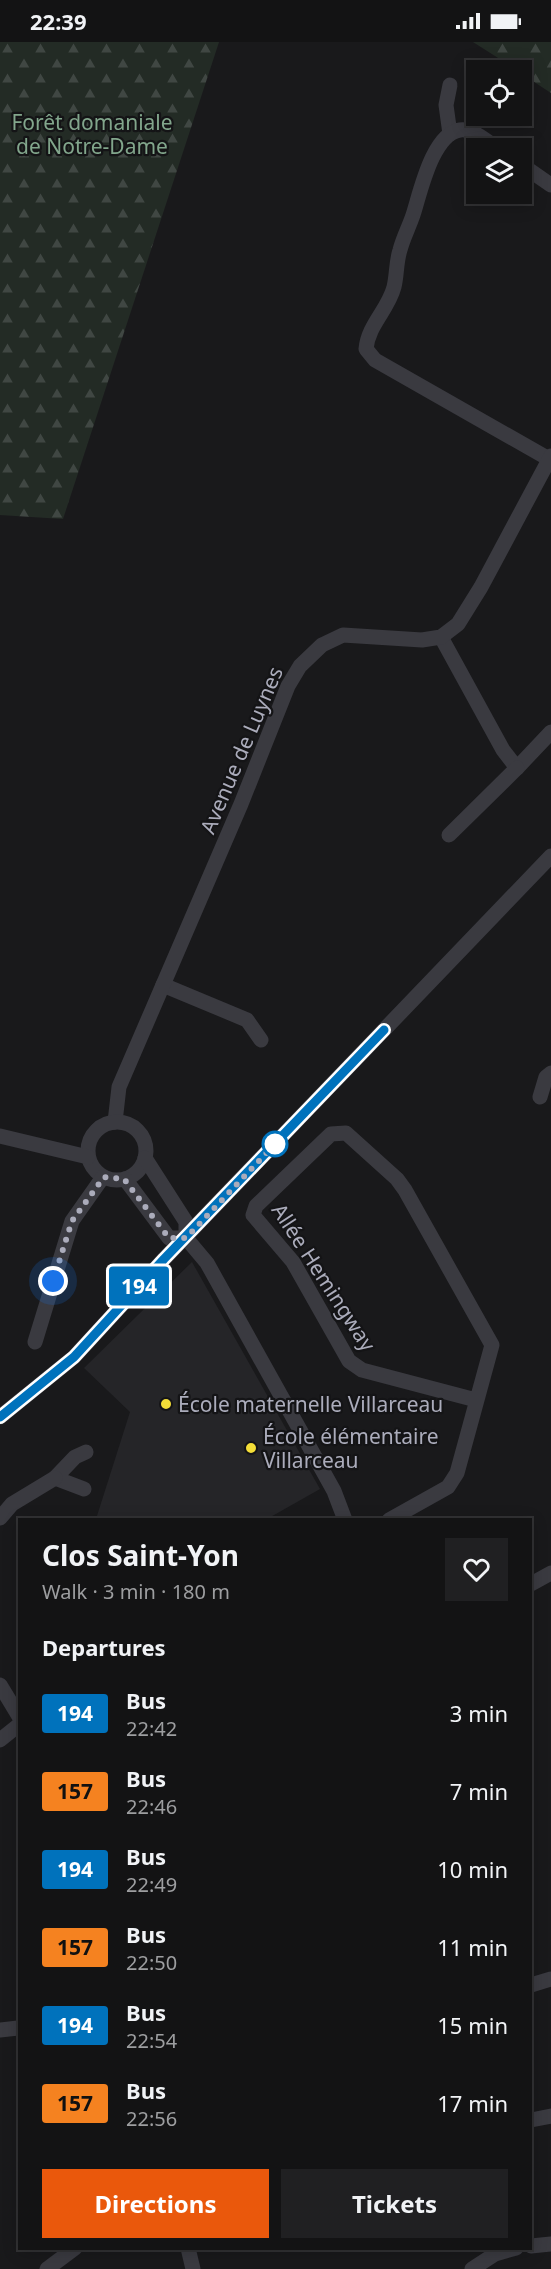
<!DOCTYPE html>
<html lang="en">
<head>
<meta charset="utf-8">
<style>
  :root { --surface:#131314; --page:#202022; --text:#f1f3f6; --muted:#9d9ea0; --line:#323234; --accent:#ea580c }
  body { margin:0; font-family:"Noto Sans",sans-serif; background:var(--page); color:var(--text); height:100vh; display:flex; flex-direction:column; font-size:22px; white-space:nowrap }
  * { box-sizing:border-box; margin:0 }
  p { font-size:20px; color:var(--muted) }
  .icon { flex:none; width:33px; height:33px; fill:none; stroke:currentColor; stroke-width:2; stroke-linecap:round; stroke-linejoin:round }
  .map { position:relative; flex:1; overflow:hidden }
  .sheet { position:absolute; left:18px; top:1476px; width:514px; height:732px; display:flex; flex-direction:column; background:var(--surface); border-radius:0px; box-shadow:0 3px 15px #0003,0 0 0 2px var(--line) }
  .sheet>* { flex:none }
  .badge { padding:0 12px; border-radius:4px; font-size:21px; line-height:39px }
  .fabs { position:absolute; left:466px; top:18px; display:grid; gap:12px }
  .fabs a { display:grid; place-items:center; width:66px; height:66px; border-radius:0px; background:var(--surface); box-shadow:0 3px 15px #0003,0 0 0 2px var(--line); font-size:30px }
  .you { position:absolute; width:30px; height:30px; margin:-15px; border:4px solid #fff; border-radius:50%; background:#1a73e8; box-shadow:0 0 0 9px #1a73e833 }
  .map>.badge { position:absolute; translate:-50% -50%; box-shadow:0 0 0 3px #fff }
  h2 { padding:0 24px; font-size:22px; line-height:54px }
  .round { display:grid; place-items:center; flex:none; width:63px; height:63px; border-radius:0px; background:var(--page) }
  .headline { display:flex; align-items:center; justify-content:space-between; height:102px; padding:0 24px }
  h1 { font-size:28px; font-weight:700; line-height:45px }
  .action { display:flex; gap:12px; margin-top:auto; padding:12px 24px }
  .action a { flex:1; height:69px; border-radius:0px; background:var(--accent); color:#fff; font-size:24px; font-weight:700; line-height:69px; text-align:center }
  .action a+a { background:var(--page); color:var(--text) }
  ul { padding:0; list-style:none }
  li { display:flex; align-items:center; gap:18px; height:78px; padding:0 24px }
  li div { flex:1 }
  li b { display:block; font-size:22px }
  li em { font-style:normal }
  li .badge { min-width:66px; font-weight:700; text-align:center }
  .status { display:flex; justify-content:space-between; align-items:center; height:42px; padding:0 30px; background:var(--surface); direction:ltr }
  .status svg { height:16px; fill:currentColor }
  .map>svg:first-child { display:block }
</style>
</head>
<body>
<div class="status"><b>22:39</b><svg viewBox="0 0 49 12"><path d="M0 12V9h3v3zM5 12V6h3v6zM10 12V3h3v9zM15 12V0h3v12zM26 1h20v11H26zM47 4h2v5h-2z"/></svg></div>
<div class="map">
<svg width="551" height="2227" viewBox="0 0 551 2227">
  <defs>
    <pattern id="forest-firs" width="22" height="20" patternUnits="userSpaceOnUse" patternTransform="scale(1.5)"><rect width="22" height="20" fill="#232b25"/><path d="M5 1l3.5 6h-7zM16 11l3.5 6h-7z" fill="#404743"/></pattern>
  </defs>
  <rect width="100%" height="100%" fill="#19191b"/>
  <polygon fill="#252528" points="192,1220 320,1447 267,1477 96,1477 130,1370 84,1326"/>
  <g fill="url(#forest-firs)">
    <polygon points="0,0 219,0 63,477 0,473"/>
    <polygon points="473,0 551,0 551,51 522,32 522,28 517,28"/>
  </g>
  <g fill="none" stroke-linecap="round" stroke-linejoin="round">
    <g stroke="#3a3a40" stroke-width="15">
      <polyline points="450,43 446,63 450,92"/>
      <path d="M497,106c-10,-6 -24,-20 -37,-18 -28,4 -40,64 -47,85 -4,12 -10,23 -13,35 -4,12 -3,25 -6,37 -6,23 -26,38 -28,62l9,11 174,99"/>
      <polyline points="522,123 551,143"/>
      <polyline points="441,595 503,708 517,726 551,690"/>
      <polyline points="449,793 517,726"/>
      <polyline points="163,943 247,978 261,998"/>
      <polyline points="540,1055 546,1035 551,1031"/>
      <polyline points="115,1080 119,1045 241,762 288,644 300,624 322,603 343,593 422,598 441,595 458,582 481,545 551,414"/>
      <circle cx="117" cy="1109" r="29"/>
      <polyline points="0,1094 88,1115"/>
      <polyline points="145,1116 186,1180 186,1196"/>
      <polyline points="125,1137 169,1196 186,1196"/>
      <polyline points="186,1196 207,1221 334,1449 345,1478"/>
      <polyline points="35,1300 72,1179 103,1135"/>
      <polyline points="0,1375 74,1315 164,1217 551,814"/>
      <polyline points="84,1447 55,1436 75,1415 86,1410"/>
      <polyline points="0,1476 12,1462 55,1436"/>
      <polyline points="389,1478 448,1445 457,1431 492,1303 405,1148 397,1137 346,1091 331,1092 256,1164 253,1173 293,1220 349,1319 362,1328 476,1358"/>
      <polyline points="531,1542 551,1531"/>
      <polyline points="0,1643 20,1676"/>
      <polyline points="0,1698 20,1682"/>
      <polyline points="531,1943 551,1937"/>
      <polyline points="0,1988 18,1986"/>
      <polyline points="531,2078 551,2074"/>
      <polyline points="531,2204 551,2202"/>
      <polyline points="188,2206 193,2227"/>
      <polyline points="47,2227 75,2206"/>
      <polyline points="472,2227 495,2212 516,2206"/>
    </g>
  </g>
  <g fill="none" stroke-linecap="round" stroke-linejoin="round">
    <g stroke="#fff" stroke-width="14">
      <polyline id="line" points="0,1375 74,1315 164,1217 384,988"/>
    </g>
    <use href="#line" stroke="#0072bc" stroke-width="9"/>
    <polyline stroke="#abacbb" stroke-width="6" stroke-dasharray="0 10.8" points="53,1239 72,1179 104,1135 124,1137 169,1196 186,1196 275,1102"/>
  </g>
  <circle fill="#fff" stroke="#0072bc" stroke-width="3" cx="275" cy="1102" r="12"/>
  <g fill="#f4de38" stroke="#141416" stroke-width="2">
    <circle cx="166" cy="1362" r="6"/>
    <circle cx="251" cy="1406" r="6"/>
  </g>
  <g text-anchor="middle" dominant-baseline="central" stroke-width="4.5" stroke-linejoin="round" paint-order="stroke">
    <g font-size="21" fill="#82a68c" stroke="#141416">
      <text x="92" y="80">Forêt domaniale<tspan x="92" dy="24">de Notre-Dame</tspan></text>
    </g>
    <g font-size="21" fill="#abacbb" stroke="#141416">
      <text transform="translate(241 708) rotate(-67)">Avenue de Luynes</text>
      <text transform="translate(324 1235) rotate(57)">Allée Hemingway</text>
    </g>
    <g font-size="21" fill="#abacbb" stroke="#141416" text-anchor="start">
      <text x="178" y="1362">École maternelle Villarceau</text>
      <text x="263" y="1394">École élémentaire<tspan x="263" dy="24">Villarceau</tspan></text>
    </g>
  </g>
</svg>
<div class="fabs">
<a><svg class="icon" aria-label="locate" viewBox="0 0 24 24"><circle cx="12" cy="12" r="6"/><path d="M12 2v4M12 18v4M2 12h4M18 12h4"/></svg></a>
<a><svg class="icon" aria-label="layers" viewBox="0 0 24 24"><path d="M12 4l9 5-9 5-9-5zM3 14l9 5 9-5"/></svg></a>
</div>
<div class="you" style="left:53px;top:1239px"></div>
<b class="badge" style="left:139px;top:1244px;background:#0072bc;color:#fff">194</b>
<section class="sheet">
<div class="headline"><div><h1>Clos Saint-Yon</h1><p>Walk · 3 min · 180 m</p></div><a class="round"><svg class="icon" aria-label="heart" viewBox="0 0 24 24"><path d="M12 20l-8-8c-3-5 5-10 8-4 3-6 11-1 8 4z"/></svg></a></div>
<h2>Departures</h2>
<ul>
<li><span class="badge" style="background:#0072bc;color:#fff">194</span><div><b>Bus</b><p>22:42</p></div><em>3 min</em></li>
<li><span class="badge" style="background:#f58220;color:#111">157</span><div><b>Bus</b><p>22:46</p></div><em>7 min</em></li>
<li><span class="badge" style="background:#0072bc;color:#fff">194</span><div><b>Bus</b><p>22:49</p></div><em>10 min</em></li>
<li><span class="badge" style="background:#f58220;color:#111">157</span><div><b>Bus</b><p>22:50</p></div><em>11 min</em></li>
<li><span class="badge" style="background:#0072bc;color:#fff">194</span><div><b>Bus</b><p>22:54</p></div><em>15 min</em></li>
<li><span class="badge" style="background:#f58220;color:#111">157</span><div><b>Bus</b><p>22:56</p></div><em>17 min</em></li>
</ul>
<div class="action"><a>Directions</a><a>Tickets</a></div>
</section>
</div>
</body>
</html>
